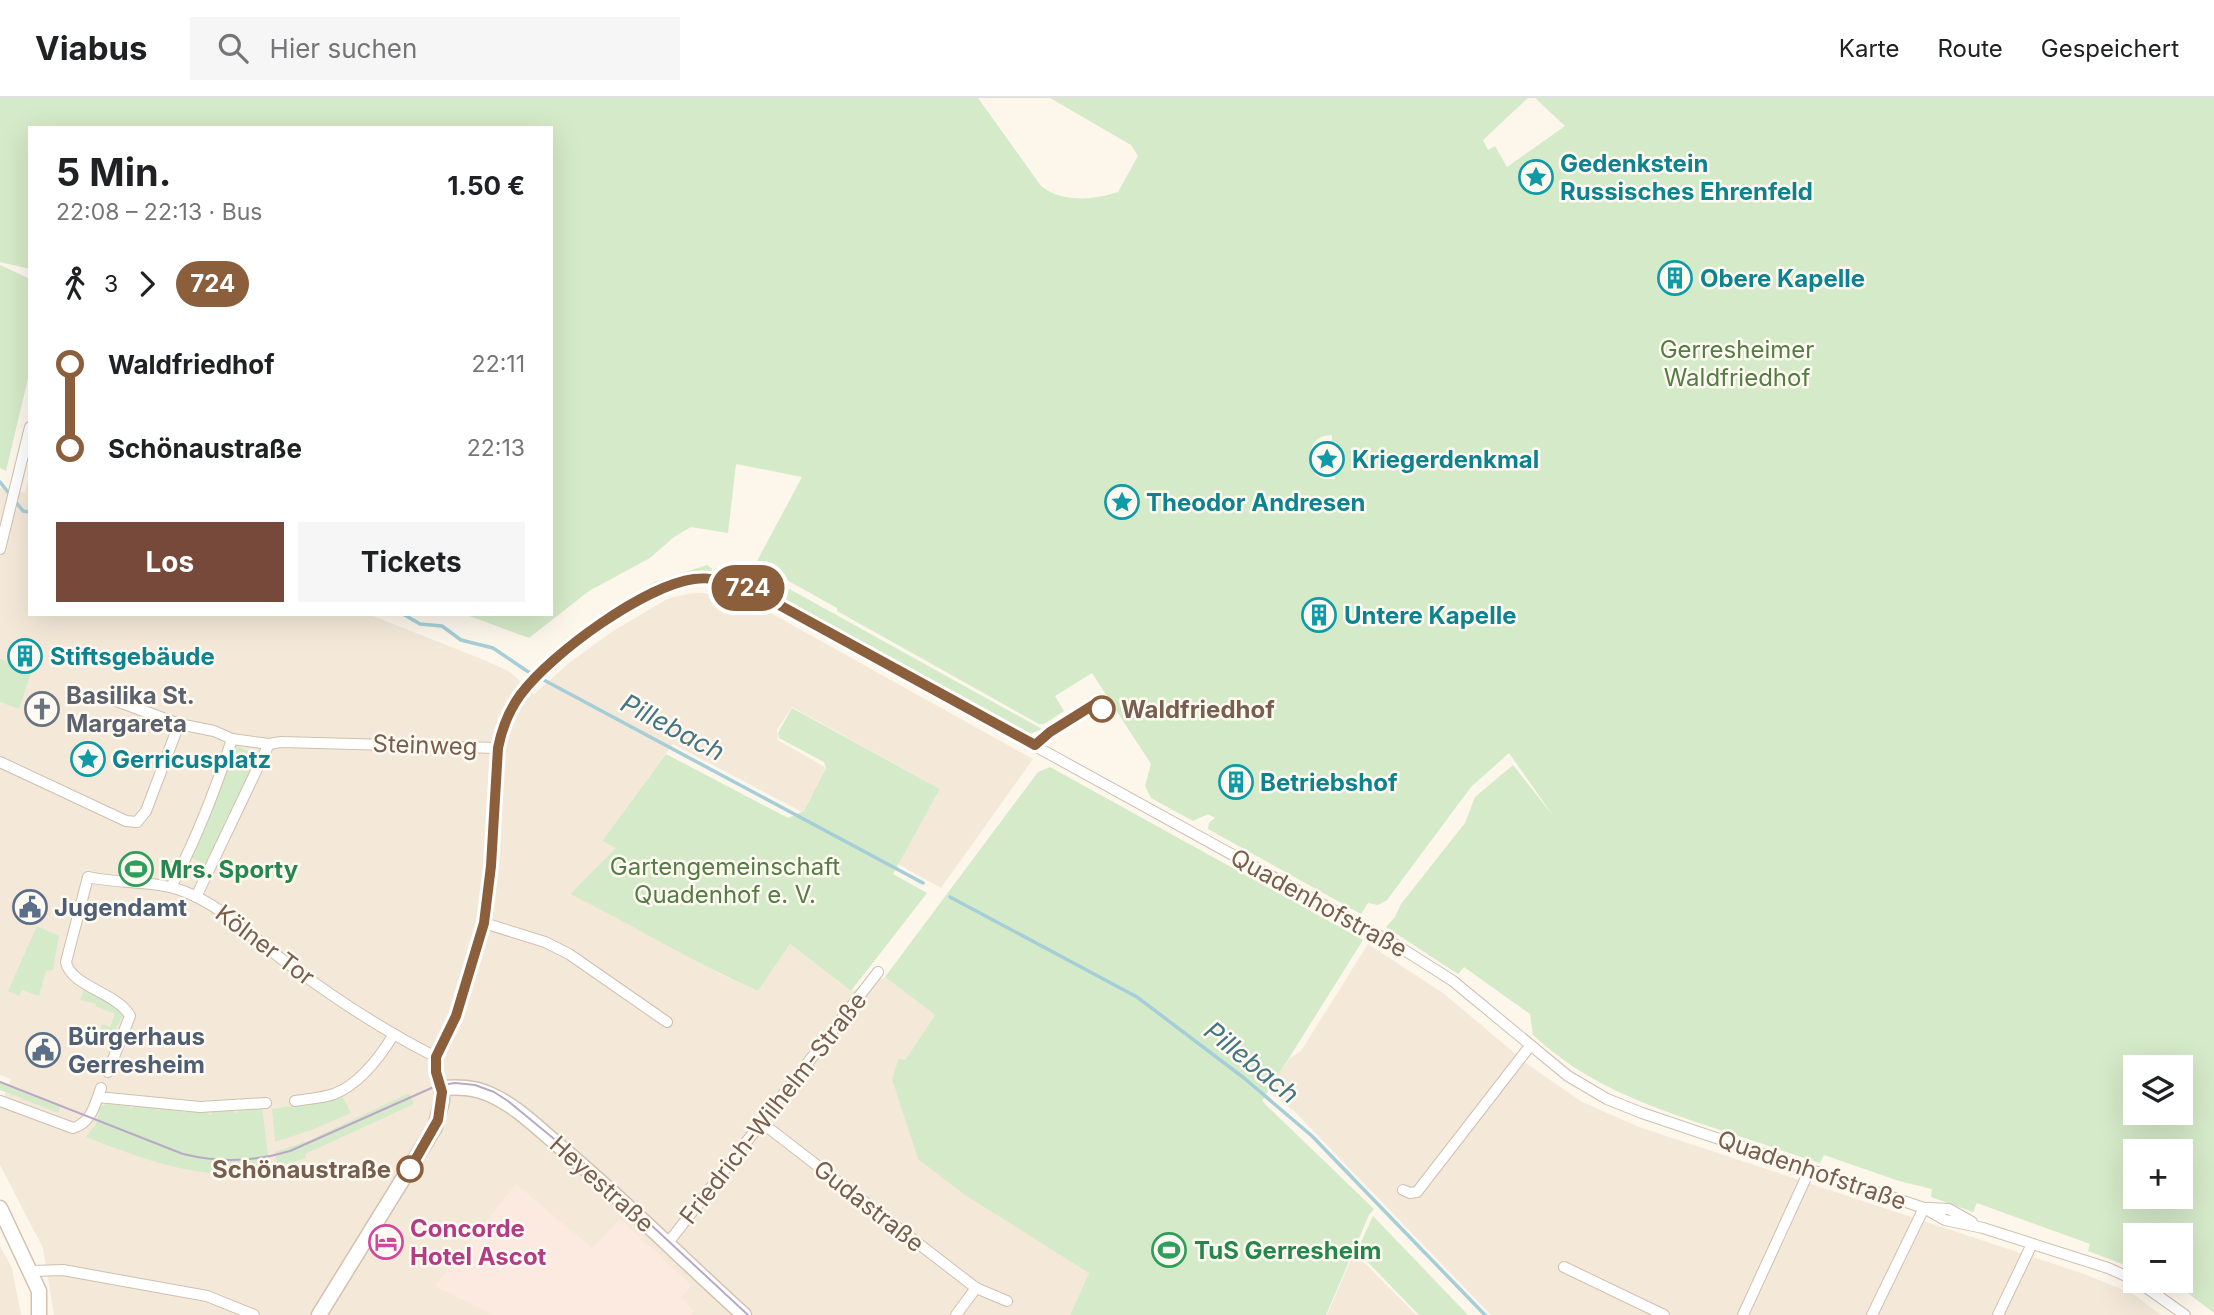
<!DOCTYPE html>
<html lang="de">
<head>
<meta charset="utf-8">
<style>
  :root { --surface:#fff; --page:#f6f6f6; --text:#202124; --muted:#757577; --line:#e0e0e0; --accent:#77493a }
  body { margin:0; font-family:Inter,sans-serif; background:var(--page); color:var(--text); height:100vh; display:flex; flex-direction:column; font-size:26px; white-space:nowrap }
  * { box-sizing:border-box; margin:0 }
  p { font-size:23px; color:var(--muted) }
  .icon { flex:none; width:38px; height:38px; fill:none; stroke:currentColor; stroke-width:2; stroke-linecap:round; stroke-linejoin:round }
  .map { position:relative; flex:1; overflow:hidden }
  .drawer { position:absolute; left:28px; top:28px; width:525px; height:490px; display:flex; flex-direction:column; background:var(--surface); border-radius:0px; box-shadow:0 7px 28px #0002 }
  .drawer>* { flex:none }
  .badge { padding:0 14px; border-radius:23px; font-size:24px; line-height:46px }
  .buttons { position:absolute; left:2123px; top:957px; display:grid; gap:14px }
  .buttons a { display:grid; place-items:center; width:70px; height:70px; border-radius:0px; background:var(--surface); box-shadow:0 7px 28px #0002; font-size:35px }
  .map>.badge { position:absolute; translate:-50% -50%; box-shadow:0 0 0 4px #fff }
  .legs { display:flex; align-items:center; gap:10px; height:77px; padding:0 28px; font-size:23px }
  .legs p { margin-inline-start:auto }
  .summary { display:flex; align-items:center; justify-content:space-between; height:119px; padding:0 28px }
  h1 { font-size:38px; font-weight:700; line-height:52px }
  .button { display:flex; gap:14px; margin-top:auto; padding:14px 28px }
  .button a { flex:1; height:80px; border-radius:0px; background:var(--accent); color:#fff; font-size:28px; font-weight:700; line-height:80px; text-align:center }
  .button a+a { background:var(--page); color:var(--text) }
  ul { padding:0 28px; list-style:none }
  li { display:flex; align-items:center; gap:24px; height:84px; font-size:26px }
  li i { display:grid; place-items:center; width:10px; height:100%; margin:0 9px; background:currentColor }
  li i::after { content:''; width:18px; height:18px; margin:-9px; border:5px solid; border-radius:50%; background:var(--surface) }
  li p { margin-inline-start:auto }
  li:first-child i { background:linear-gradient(#0000 50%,currentColor 0) }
  li:last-child i { background:linear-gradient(currentColor 50%,#0000 0) }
  header { display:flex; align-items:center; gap:42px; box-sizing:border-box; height:98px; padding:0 35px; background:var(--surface); border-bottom:2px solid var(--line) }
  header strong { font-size:33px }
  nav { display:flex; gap:38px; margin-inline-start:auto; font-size:24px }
  .search { width:490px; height:63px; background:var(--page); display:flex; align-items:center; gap:18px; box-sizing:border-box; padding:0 24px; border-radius:0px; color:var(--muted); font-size:26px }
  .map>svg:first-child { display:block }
</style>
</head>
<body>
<header>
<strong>Viabus</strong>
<div class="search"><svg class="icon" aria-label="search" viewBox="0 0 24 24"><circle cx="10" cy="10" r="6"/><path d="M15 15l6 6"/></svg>Hier suchen</div>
<nav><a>Karte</a><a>Route</a><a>Gespeichert</a></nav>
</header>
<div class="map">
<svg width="2214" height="1217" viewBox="0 0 2214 1217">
  <rect width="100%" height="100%" fill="#fcf6eb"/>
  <g fill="#f4e9d9">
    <polygon points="30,375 30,516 368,516 489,564 510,574 534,596 569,565 613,533 669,500 693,495 728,496 767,513 1033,661 941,790 898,766 940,691 792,609 777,632 778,642 826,670 804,713 802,714 673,646 602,743 617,750 570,796 631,825 720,876 758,893 790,846 851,893 885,879 935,917 905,962 899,960 1089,1175 1070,1217 54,1217 43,1150 0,1067 0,1009 11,981 0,977 0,390 25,395"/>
    <polygon points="1368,846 1443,895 1530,968 1582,1004 1639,1029 2087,1177 2133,1196 2161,1217 1491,1217 1294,1013 1268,993 1289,961 1301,953"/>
    <polygon points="0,1148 12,1170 21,1217 0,1217"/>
    <polygon points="1356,1156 1416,1217 1327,1217 1352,1159"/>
  </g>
  <polygon fill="#fce9df" points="516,1086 592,1150 620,1121 691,1187 681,1200 694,1213 691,1217 494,1217 435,1188"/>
  <g fill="#d5eac9" fill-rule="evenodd">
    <path d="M0,0h978l63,88c21,17 53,14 77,6l20,-36 -7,-11 -81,-47h478l-45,42 5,10 7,-4 12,21 58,-41 -30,-28h679v1215l-42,-32 -5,8 -11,-8h24v-45h-45v33l-47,-18 2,-7 -113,-41 -4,9 -42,-15 1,-8 -33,-8 -75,-26 -4,8c-37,-12 -75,-25 -112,-37 -66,-22 -123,-43 -175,-91l-3,-21 -66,-47 -6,7 -72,-47 9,-10 6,-13 64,-81 10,-26 38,-32 41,52 -45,-64 -38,34 -84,113 -9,5 -10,-2 -7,11 -153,-85 1,-6 6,-5 -7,-4 -15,7 -42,-23 -6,-12 6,-22 -59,-91 -37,23 9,15 -20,13h-5l-202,-113v-3l-81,-45 46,-86 -66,-13 -8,69 -37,-6 -17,10 -24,21 -61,33 -60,47 -65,-24h87v-486h-521v141l-30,-7zM1332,337v7h5v4h4l1,22h-4v4l-3,1v6h-11l-8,-4c-8,-19 -9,-39 16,-40zM2135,970h45v45h-45zM2135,1054h45v45h-45z"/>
    <polygon points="0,167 30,181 30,272 6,373 0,370"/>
    <polygon points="734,464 741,464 1042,631 1030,636 1021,632 765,490 745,481 723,476 725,469"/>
    <path d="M707,467l5,4v4c-47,0 -85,27 -123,52 -9,7 -20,19 -30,22l30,-24 66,-41z"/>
    <polygon points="0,561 32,572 19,611 0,604"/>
    <path d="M792,610l148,81 -47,85 34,19 -76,98 -61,-47 -32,47c-64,-28 -125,-66 -188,-97l46,-46 -14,-7 64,-87 122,64 16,-7 22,-43 -2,-6 -45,-24 -1,-5z"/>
    <polygon points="235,647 259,659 206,767 190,759"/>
    <polygon points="1050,669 1363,842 1262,1003 1374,1111 1369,1117 1326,1217 1070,1217 1089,1175 965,1097 918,1061 892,981 899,960 905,962 935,917 885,879 1038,674"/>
    <polygon points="37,828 59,838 53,872 46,873 39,898 22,892 19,898 8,893"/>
    <polygon points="85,889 121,913 123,918 116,930 117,933 114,937 99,936 102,926 110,929 115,916 95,908 96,906 80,902"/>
    <polygon points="0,983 61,1007 58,1015 0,992"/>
    <polygon points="409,995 414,1006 305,1056 306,1060 277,1070 275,1054 310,1042"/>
    <polygon points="342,998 351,1015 314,1031 275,1044 272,1011 333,1002"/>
    <path d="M105,1006l23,1 3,4 3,-3 20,1 4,4 3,-3 19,1 3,4 4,-3 19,1 4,4 3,-4 20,-1 3,4 3,-4 23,-2 8,61c-61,16 -128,-10 -184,-32l10,-13 4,-16z"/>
    <polygon points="1373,1118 1468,1217 1419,1217 1357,1153"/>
  </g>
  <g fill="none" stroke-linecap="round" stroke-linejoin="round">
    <g stroke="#a5ced8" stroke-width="3.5">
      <polyline points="0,384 23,413 30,414"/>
      <polyline points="403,516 420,526 442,528 461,542 493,550 527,573 923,785"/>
      <polyline points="950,799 1137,899 1244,980 1312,1038 1485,1217"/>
    </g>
    <g stroke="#cfbfb0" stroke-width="12">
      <g id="street">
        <polyline points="0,451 30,329"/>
        <polyline points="103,598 179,626 214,633 232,641 269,646 281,644 498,650"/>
        <polyline points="0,664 126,723 137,724 146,713 179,626"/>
        <path d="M171,789c24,-45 45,-99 61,-148"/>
        <polyline points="196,799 269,646"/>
        <polyline points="484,825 545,844 569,856 667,924"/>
        <path d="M108,974l22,-56c-12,-23 -60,-30 -64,-54l22,-85c31,7 65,3 95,14 40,15 70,47 104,72 47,35 97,68 149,94"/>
        <path d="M442,990c-3,-9 -9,-21 -7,-31 3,-13 14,-25 19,-38 12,-30 23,-65 30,-96 9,-43 9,-89 11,-133 2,-19 1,-39 6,-58 17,-56 137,-146 194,-153 24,-3 45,5 66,16l637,351 55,35 115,95 39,23 35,14 282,95 21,12 38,8 125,40 27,12"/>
        <polyline points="98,999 200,1009 266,1005"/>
        <path d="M0,1003l73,27c18,-5 22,-23 28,-40"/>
        <path d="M295,1003c12,-2 27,-3 39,-7 26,-10 46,-37 60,-60"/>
        <polyline points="762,1025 976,1190 1007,1203"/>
        <polyline points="1403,1092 1410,1095 1417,1094 1530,948"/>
        <polyline points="1928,1110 1949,1111 1972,1124"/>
        <polyline points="668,1145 878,874"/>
        <polyline points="1564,1169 1664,1217"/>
        <polyline points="31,1173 63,1172 207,1198 254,1217"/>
        <polyline points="2137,1183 2185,1217"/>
        <polyline points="956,1217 976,1190"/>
        <polyline points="1743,1217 1810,1071"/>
        <polyline points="1872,1217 1924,1110"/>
        <polyline points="1998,1217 2032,1146"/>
      </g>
    </g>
    <g stroke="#d4c1b0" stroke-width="17">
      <g id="secondary">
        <polyline points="0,1110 39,1193 39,1217"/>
        <path d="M319,1217l116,-188 7,-26v-13c17,-1 31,-1 47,6 26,11 48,33 69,51 65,54 124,114 186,170"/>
      </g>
    </g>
    <use href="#street" stroke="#fff" stroke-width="10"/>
    <use href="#secondary" stroke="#fff" stroke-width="14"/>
    <path stroke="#baa8c7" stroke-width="2" d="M0,984l183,72c37,9 71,8 107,-3l146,-65 19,-3 20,2 19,7 14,9 85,70 155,144"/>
  </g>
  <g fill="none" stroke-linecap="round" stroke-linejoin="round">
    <g stroke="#fff" stroke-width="16">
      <path id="line-1" d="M410,1071l28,-49 4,-28 -6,-20v-15l20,-41 28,-93 7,-57 7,-118c4,-20 11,-38 23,-54 31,-41 123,-108 173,-115 25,-3 46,5 67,16l274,150 15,-13 48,-30 4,7"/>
    </g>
    <use href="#line-1" stroke="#8b5e3c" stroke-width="10"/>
  </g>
  <defs>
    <g id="sight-ring" transform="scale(1.75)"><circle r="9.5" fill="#fffaf1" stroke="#0f9aa8" stroke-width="1.5"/><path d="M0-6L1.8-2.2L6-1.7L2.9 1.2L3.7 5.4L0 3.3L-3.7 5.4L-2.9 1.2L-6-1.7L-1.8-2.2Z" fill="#0f9aa8"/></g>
    <g id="building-ring" transform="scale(1.75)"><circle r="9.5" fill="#fffaf1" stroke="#0f9aa8" stroke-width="1.5"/><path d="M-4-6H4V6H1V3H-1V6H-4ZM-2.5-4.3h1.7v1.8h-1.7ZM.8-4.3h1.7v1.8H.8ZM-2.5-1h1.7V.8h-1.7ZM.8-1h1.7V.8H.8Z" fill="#0f9aa8"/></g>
    <g id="church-ring" transform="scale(1.75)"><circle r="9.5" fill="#fffaf1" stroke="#6b7280" stroke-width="1.5"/><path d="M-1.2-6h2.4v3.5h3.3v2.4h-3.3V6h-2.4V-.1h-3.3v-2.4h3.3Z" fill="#6b7280"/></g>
    <g id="stadium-ring" transform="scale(1.75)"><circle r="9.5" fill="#fffaf1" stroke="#2e9e5b" stroke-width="1.5"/><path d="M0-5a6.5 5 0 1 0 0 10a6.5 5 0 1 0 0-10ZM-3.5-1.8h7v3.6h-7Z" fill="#2e9e5b"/></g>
    <g id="civic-ring" transform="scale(1.75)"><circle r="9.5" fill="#fffaf1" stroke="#5c6f8a" stroke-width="1.5"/><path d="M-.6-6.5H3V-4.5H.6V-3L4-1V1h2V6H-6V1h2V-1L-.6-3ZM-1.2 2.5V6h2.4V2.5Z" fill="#5c6f8a"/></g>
    <g id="hotel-ring" transform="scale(1.75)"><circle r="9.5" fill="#fffaf1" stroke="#d1479c" stroke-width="1.5"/><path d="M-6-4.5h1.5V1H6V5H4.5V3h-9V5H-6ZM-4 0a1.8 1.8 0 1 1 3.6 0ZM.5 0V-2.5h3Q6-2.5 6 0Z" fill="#d1479c"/></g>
  </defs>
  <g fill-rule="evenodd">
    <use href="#sight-ring" x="1536" y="79"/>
    <use href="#building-ring" x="1675" y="180"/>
    <use href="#sight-ring" x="1327" y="361"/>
    <use href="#sight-ring" x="1122" y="404"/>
    <use href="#building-ring" x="1319" y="517"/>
    <use href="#building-ring" x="25" y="558"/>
    <use href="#church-ring" x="42" y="611"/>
    <use href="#sight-ring" x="88" y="661"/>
    <use href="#building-ring" x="1236" y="684"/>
    <use href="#stadium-ring" x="136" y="771"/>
    <use href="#civic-ring" x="30" y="809"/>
    <use href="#civic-ring" x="43" y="952"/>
    <use href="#hotel-ring" x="386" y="1144"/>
    <use href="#stadium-ring" x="1169" y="1152"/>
  </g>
  <g fill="#fff" stroke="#8b5e3c" stroke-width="3.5">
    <circle cx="1102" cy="611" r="12"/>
    <circle cx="410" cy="1071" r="12"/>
  </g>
  <g text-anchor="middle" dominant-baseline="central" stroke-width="5" stroke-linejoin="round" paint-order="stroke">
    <g font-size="24" font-weight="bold" fill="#0d838f" stroke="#fffaf1" text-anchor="start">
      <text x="1560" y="65">Gedenkstein<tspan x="1560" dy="28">Russisches Ehrenfeld</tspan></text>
      <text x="1700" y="180">Obere Kapelle</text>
      <text x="1352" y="361">Kriegerdenkmal</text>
      <text x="1146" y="404">Theodor Andresen</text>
      <text x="1344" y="517">Untere Kapelle</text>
      <text x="50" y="558">Stiftsgebäude</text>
      <text x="112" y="661">Gerricusplatz</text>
      <text x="1260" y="684">Betriebshof</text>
    </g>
    <g font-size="24" fill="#547d45" stroke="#fffaf1">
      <text x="1737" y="251">Gerresheimer<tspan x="1737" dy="28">Waldfriedhof</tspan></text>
      <text x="725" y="768">Gartengemeinschaft<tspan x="725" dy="28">Quadenhof e. V.</tspan></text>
    </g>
    <g font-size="24" font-weight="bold" fill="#5b616d" stroke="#fffaf1" text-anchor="start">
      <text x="66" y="597">Basilika St.<tspan x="66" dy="28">Margareta</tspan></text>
    </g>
    <g font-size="24" font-weight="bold" fill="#775e4e" stroke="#fffaf1" text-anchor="start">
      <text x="1121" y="611">Waldfriedhof</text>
      <text x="391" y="1071" text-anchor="end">Schönaustraße</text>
    </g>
    <g font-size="24" fill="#775e4e" stroke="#fffaf1">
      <text transform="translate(425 647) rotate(2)">Steinweg</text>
      <text transform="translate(1319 805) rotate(29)">Quadenhofstraße</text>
      <text transform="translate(265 847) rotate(37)">Kölner Tor</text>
      <text transform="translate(773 1010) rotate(-52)">Friedrich-Wilhelm-Straße</text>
      <text transform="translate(1812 1072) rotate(19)">Quadenhofstraße</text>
      <text transform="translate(602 1086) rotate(42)">Heyestraße</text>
      <text transform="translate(869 1108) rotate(38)">Gudastraße</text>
    </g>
    <g font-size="24" font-weight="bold" fill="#27864d" stroke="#fffaf1" text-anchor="start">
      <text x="160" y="771">Mrs. Sporty</text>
      <text x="1194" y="1152">TuS Gerresheim</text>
    </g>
    <g font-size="24" font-weight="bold" fill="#4e5e75" stroke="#fffaf1" text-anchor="start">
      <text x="54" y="809">Jugendamt</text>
      <text x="68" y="938">Bürgerhaus<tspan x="68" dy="28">Gerresheim</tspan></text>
    </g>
    <g font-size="24" font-weight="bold" fill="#b23c85" stroke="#fffaf1" text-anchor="start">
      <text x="410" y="1130">Concorde<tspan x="410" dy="28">Hotel Ascot</tspan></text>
    </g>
    <g font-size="26" font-style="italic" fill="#447683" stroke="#fffaf1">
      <text transform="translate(673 629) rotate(28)">Pillebach</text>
      <text transform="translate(1252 964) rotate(39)">Pillebach</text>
    </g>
  </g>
</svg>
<div class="buttons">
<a><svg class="icon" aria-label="layers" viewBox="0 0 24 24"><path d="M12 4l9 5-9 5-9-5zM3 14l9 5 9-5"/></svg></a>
<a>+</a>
<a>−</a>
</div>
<b class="badge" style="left:748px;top:490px;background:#8b5e3c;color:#fff">724</b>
<section class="drawer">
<div class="summary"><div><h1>5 Min.</h1><p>22:08 – 22:13 · Bus</p></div><b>1.50 €</b></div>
<div class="legs"><svg class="icon" aria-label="walk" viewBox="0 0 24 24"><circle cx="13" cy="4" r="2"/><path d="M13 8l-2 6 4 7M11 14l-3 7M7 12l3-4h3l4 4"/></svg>3<svg class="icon" aria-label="forward" viewBox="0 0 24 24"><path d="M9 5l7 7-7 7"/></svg><b class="badge" style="background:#8b5e3c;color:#fff">724</b></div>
<ul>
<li><i style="color:#8b5e3c"></i><b>Waldfriedhof</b><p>22:11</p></li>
<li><i style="color:#8b5e3c"></i><b>Schönaustraße</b><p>22:13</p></li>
</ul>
<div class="button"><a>Los</a><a>Tickets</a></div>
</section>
</div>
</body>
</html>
